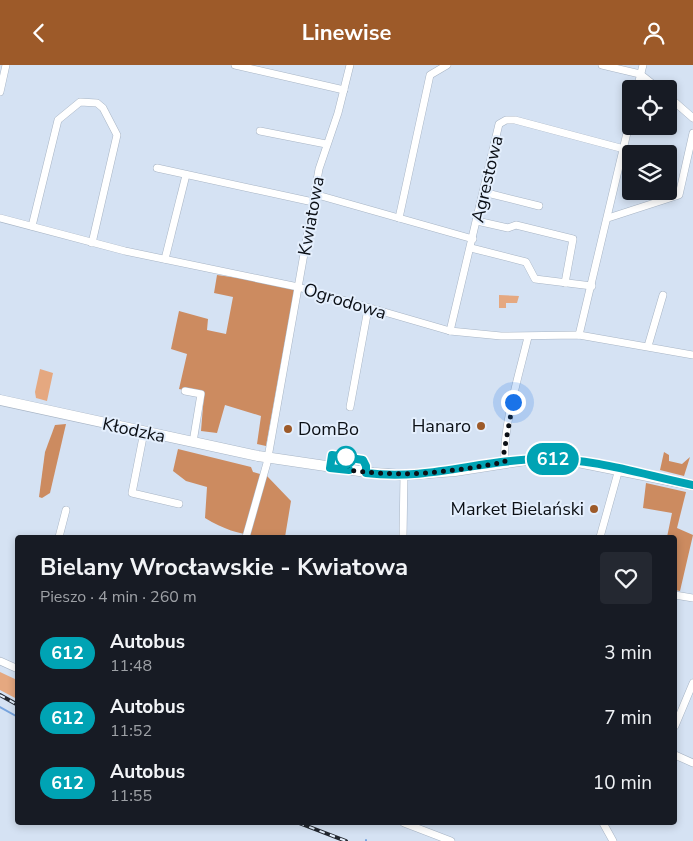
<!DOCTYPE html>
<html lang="pl">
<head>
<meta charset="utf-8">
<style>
  :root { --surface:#171b24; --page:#242831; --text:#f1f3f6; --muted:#9ea1a6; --accent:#9d5a29 }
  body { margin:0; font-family:"Nunito Sans",sans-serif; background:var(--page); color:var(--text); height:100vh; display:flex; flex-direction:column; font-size:19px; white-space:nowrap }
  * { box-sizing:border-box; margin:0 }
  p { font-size:16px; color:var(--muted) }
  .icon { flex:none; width:28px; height:28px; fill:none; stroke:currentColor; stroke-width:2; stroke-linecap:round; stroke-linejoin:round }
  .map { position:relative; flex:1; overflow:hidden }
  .drawer { position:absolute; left:15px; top:470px; width:662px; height:290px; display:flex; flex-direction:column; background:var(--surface); border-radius:5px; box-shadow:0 2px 8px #0003 }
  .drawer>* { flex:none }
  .badge { padding:0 10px; border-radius:16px; font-size:18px; line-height:32px }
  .buttons { position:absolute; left:622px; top:15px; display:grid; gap:10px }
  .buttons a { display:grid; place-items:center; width:55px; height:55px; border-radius:5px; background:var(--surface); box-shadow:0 2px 8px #0003; font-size:25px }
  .you { position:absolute; width:25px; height:25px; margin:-12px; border:4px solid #fff; border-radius:50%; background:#1a73e8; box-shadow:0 0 0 8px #1a73e833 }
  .map>.badge { position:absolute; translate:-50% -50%; box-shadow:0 0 0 2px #fff }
  .round { display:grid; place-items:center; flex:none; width:52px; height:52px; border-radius:5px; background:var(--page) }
  .overview { display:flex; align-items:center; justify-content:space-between; height:85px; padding:0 25px }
  h1 { font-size:24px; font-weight:700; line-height:38px }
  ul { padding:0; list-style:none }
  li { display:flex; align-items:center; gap:15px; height:65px; padding:0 25px }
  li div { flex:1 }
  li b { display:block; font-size:19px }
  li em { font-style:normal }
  li .badge { min-width:55px; font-weight:700; text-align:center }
  header { display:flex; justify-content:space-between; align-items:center; height:65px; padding:0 25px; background:var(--accent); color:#fff; font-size:22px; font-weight:700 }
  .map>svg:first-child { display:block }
</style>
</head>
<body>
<header><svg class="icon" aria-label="back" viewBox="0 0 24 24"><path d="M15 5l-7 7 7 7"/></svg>Linewise<svg class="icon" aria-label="person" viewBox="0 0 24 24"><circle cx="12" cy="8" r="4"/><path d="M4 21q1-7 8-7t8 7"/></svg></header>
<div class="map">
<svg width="693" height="776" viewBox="0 0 693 776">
  <rect width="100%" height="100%" fill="#d5e2f3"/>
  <g fill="#e5a880">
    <polygon points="499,230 519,231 517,238 506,238 506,243 499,243"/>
    <polygon points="40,304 53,308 47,336 36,333 35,327"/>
    <polygon points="0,607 17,615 17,634 0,625"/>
  </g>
  <g fill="#cc8b60">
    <polygon points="217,210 295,221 266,381 257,379 261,351 225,340 217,368 201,366 204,329 179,324 187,289 171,284 179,246 208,254 207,265 226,269 233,232 214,228"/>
    <polygon points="66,359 50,428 42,433 39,432 45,387 55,360"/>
    <path d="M178,384l73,18 2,5 14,4 24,25 -6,36c-32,0 -52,-2 -80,-19l2,-31 -21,-6 -13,-10z"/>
    <polygon points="664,387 669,390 669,396 682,399 690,392 684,411 660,405"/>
    <polygon points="646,418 686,427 677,463 693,470 680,526 675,525 675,472 667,472 672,448 643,443"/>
  </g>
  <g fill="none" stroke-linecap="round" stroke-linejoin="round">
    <g stroke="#77a4de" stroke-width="2">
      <polyline points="0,642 16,651"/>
      <polyline points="366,776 366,775"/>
    </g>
    <g stroke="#a8b5c5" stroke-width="8">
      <g id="street">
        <polyline points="235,0 344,25"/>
        <polyline points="602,0 640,9 659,24"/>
        <polyline points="637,24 643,0"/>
        <polyline points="0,27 6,0"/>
        <polyline points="669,32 693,53"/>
        <polyline points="260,66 326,79"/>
        <polyline points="157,103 313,137"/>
        <polyline points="483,127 539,141"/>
        <polyline points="314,129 473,174"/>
        <polyline points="0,153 125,186 298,222 450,266 501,271 579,270 693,290"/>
        <polyline points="399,153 430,10 447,0"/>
        <polyline points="608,153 679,130 693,68"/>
        <polyline points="477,156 508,163 516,160 573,174 565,218"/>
        <polyline points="32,161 58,55 80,37 97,38 103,43 117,70 92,178"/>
        <polyline points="471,183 526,197 535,214 592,221"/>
        <polyline points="165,194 186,110"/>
        <polyline points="450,266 499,59 506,55 515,55 624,84"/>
        <polyline points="579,270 631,51"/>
        <polyline points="648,281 663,230"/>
        <polyline points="185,326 201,329 193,377"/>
        <polyline points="350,342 368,244"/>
        <polyline points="144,367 132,428 179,439"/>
        <path d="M505,397c-3,-33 15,-91 23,-125"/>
        <polyline points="59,472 66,445"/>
        <polyline points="246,472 267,398 319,104 338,48 350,0"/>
        <polyline points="403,472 404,410"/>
        <polyline points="600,472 619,404"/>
        <polyline points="675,530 693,533"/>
        <polyline points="0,596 18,604"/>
        <polyline points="675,661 693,618"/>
        <polyline points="675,690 693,698"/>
        <polyline points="404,758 451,776"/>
        <polyline points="603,758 613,776"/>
      </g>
    </g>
    <g stroke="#a8b5c5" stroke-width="11">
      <polyline id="secondary" points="0,335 258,391 373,408 404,410 455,406 526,395 563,394 693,420"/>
    </g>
    <use href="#street" stroke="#fff" stroke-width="7"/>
    <use href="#secondary" stroke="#fff" stroke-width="10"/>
    <g stroke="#232830" stroke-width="4">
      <g id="rail">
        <polyline points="0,630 18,640"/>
        <polyline points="299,758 346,776"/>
      </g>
    </g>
    <use href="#rail" stroke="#e4effd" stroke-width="2" stroke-dasharray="5.5" stroke-linecap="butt"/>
  </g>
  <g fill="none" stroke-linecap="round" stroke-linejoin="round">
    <g stroke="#fff" stroke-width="11">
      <path id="line" d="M349,405l-19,-2 2,-13 31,5 3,6v7c63,8 116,-14 177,-14 51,-1 101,16 150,26"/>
    </g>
    <use href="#line" stroke="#00a3b4" stroke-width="8"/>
    <path stroke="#0b0f15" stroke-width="5" stroke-dasharray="0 9" d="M346,392l3,13c57,8 101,2 156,-8l-1,-10 9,-50"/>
  </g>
  <g fill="#9d5a29" stroke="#e4effd" stroke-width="2">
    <circle cx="481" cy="361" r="5"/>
    <circle cx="288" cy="364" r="5"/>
    <circle cx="594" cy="444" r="5"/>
  </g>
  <circle fill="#fff" stroke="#00a3b4" stroke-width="2.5" cx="346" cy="392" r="10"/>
  <g text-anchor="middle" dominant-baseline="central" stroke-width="4" stroke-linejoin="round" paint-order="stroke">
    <g font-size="18" fill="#0b0f15" stroke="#e4effd">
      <text transform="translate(487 114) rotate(-77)">Agrestowa</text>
      <text transform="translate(311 151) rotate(-80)">Kwiatowa</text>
      <text transform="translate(345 236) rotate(17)">Ogrodowa</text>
      <text transform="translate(134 365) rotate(12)">Kłodzka</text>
    </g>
    <g font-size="18" fill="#0b0f15" stroke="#e4effd" text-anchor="end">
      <text x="471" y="361">Hanaro</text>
      <text x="298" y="364" text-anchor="start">DomBo</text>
      <text x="584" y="444">Market Bielański</text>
    </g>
  </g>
</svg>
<div class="buttons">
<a><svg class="icon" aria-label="locate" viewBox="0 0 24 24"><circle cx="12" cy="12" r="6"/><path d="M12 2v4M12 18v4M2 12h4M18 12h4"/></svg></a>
<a><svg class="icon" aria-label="layers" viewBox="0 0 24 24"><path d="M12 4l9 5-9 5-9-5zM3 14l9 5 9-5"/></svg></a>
</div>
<div class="you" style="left:513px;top:337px"></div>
<b class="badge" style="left:553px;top:394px;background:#00a3b4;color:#fff">612</b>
<section class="drawer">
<div class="overview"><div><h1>Bielany Wrocławskie - Kwiatowa</h1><p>Pieszo · 4 min · 260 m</p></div><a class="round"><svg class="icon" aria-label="heart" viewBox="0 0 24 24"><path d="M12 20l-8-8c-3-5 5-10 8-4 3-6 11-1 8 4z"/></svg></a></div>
<ul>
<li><span class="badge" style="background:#00a3b4;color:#fff">612</span><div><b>Autobus</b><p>11:48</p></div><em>3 min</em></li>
<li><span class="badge" style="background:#00a3b4;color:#fff">612</span><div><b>Autobus</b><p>11:52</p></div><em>7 min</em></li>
<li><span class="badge" style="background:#00a3b4;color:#fff">612</span><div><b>Autobus</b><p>11:55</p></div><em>10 min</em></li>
</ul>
</section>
</div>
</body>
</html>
